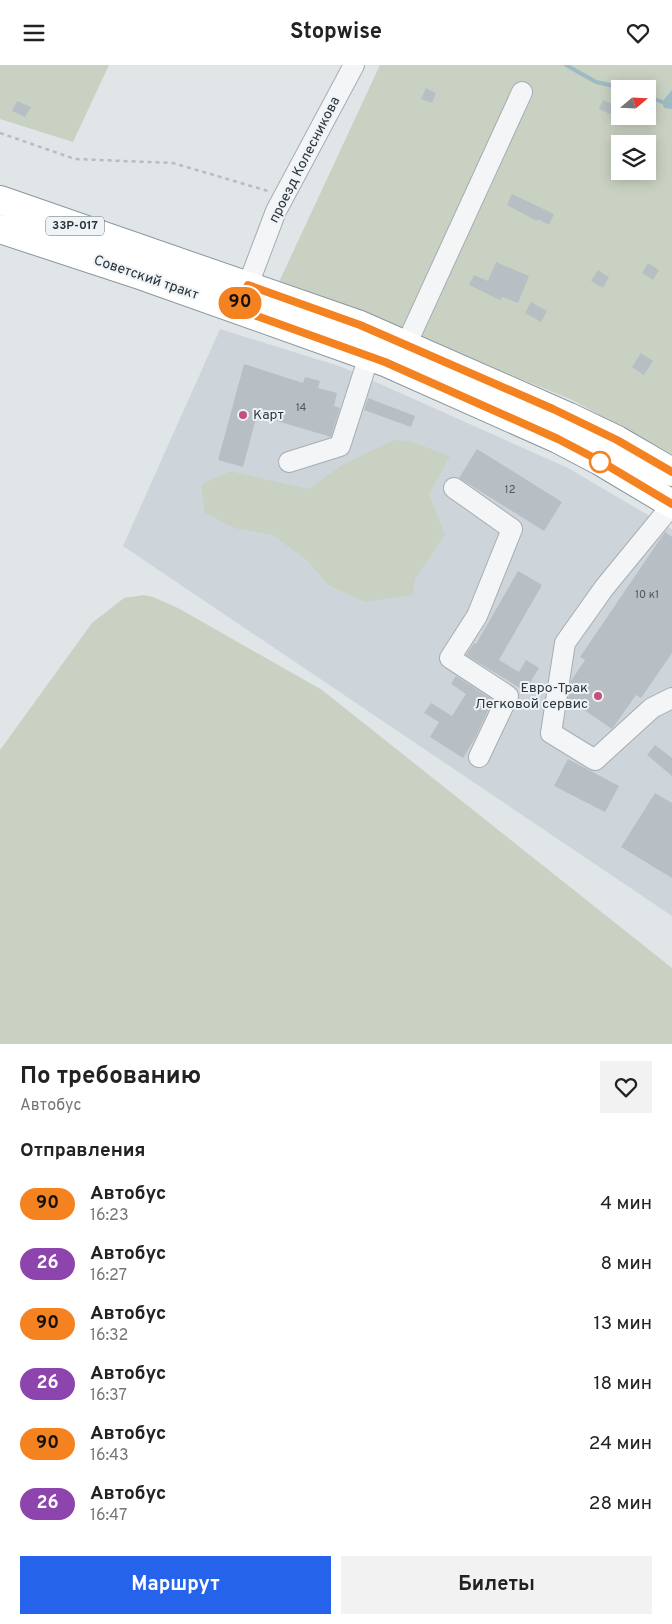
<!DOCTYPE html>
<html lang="ru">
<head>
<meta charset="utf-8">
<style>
  :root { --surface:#fff; --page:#f2f2f2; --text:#222; --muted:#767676; --accent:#2563eb }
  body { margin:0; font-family:Overpass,sans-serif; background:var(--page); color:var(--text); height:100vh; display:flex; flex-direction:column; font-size:19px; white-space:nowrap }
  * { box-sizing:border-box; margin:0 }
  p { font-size:16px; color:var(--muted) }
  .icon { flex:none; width:28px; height:28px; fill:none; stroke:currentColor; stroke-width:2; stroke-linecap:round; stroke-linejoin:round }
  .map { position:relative; height:979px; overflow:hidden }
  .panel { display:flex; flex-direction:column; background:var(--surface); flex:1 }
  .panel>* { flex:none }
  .badge { padding:0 10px; border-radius:16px; font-size:18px; line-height:32px }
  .needle { width:32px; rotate:71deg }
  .controls { position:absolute; left:611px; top:15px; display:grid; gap:10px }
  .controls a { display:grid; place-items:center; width:45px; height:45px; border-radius:0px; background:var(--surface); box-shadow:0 2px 12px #0003; font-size:25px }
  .map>.badge { position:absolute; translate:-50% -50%; box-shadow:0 0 0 2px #fff }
  h2 { padding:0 20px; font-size:19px; line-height:45px }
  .round { display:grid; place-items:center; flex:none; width:52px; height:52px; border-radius:0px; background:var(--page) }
  .summary { display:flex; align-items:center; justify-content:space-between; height:85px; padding:0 20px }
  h1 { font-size:24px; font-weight:700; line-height:38px }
  .action { display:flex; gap:10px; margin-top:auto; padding:10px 20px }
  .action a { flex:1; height:58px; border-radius:0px; background:var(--accent); color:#fff; font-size:20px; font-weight:700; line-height:58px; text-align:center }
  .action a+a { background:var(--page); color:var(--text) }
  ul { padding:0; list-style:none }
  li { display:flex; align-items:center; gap:15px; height:60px; padding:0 20px }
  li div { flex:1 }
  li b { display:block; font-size:19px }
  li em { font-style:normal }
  li .badge { min-width:55px; font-weight:700; text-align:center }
  header { display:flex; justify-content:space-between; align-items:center; height:65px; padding:0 20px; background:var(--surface); font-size:22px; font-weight:700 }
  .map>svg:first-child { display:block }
</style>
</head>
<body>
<header><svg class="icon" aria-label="menu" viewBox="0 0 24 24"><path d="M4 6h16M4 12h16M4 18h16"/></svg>Stopwise<svg class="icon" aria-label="heart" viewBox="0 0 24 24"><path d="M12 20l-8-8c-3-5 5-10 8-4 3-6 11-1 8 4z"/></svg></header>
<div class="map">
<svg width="672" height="979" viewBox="0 0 672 979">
  <rect width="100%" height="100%" fill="#e0e5e8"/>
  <polygon fill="#ced5da" points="220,264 342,302 568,403 672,464 672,851 123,481"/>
  <g fill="#c9d1c2" fill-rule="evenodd">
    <polygon points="0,0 109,0 73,77 0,54"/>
    <path d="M380,0h292v389l-102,-55 -291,-117zM620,24h28v27h-28zM620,79h28v27h-28z"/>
    <polygon points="394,375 409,376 450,391 429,429 445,470 415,514 413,530 365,537 328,520 309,497 273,470 234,463 205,448 201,420 230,406 308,424 342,400"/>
    <polygon points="144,530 153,532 178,543 322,625 672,903 672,979 0,979 0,685 92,558 124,533"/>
  </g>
  <polygon fill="#9ebac5" points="672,25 672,44 664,43 662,37"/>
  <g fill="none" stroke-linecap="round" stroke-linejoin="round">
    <g stroke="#9ebac5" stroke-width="4">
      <polyline points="566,0 596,17 628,24"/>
      <polyline points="648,31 662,37 672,37"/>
    </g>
  </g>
  <g fill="#b8bfc4">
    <polygon points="426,23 436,28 432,38 421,34"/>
    <polygon points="603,35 617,41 612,50 599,44"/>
    <polygon points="17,36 31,42 25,52 12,46"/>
    <polygon points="512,129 554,149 549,160 538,154 537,156 507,140"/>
    <polygon points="496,197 529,211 518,238 502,232 500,235 469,220 474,210 488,216"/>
    <polygon points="648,198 659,205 653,215 642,208"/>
    <polygon points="598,205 609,212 603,223 591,216"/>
    <polygon points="531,237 547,246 541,257 525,248"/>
    <polygon points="641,288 653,296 644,310 632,302"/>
    <polygon points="244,299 303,318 305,312 320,316 318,323 337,328 334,341 340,343 331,372 257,350 243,402 218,395"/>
    <polygon points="368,333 415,351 411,362 364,345"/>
    <polygon points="477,384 562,437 544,466 459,413"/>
    <polygon points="665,467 672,472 672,588 641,633 636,630 612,664 568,634 571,616 585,595 580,592"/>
    <polygon points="518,506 542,520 499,595 519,607 526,595 539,603 525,626 466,590 474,578 476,579"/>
    <polygon points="456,611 493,635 475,673 463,693 430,672 439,657 424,648 431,638 452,651 466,629 451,619"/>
    <polygon points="655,680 672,693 672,711 647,690"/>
    <polygon points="568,694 619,721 605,747 554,721"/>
    <polygon points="655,728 672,738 672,813 621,782"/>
  </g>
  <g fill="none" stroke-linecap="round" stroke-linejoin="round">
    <g stroke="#a6adb2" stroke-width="22">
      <g id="minor">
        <polyline points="248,220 276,146 354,0"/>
        <polyline points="406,280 522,27"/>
        <polyline points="289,397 340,381 369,291"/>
        <polyline points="454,423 512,464 477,551 450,593 508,631 479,692"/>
        <polyline points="672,440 604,523 565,578 551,668 595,695 652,643 672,633"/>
      </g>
    </g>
    <g stroke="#89969d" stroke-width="30">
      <g id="highway">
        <polyline points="0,135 360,260 569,352 617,375 672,407"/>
        <polyline points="0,164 143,211 385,297 558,374 600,396 672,439"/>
      </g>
    </g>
    <polyline stroke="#b7bcc0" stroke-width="2.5" stroke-dasharray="4 4" stroke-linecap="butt" points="0,68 75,94 173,98 268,126"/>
    <use href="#minor" stroke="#f3f5f7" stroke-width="20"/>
    <use href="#highway" stroke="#fff" stroke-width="28"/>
  </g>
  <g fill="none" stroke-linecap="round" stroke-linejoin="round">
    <g stroke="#fff" stroke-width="11">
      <polyline id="line" points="672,407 617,375 553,344 360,260 248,220 237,244 385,297 558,374 600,396 672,439"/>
    </g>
    <use href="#line" stroke="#f58220" stroke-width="8"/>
  </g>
  <g fill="#c34f7b" stroke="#f0f3f6" stroke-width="2">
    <circle cx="243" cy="350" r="5"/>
    <circle cx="598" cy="631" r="5"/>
  </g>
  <circle fill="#fff" stroke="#f58220" stroke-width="2.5" cx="600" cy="397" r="10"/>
  <g text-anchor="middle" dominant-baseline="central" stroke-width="4" stroke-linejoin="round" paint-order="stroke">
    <g font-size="11" fill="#4e5860">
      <text x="301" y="343">14</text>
      <text x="510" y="425">12</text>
      <text x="647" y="530">10 к1</text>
    </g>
    <rect fill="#f0f3f6" stroke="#656f75" stroke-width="1" x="46" y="151.5" width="58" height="19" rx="4"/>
    <g font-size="12" font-weight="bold" fill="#2a363e">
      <text x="75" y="161">33Р-017</text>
    </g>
    <g font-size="14" fill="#2a363e" stroke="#f0f3f6">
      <text transform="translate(305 95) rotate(-63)">проезд Колесникова</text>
      <text transform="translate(146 213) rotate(19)">Советский тракт</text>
    </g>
    <g font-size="14" fill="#2a363e" stroke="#f0f3f6" text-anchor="start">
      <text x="253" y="350">Карт</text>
      <text x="588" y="623" text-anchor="end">Евро-Трак<tspan x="588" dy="16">Легковой сервис</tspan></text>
    </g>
  </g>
</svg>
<div class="controls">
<a><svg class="needle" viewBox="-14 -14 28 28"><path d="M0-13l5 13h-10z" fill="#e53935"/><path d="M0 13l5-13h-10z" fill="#767676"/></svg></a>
<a><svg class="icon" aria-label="layers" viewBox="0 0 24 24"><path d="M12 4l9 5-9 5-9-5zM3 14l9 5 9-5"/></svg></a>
</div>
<b class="badge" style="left:240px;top:238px;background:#f58220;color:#111">90</b>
</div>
<section class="panel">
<div class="summary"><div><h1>По требованию</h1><p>Автобус</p></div><a class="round"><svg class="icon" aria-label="heart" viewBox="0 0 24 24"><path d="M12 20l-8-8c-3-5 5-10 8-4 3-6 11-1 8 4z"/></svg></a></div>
<h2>Отправления</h2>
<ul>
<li><span class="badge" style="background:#f58220;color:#111">90</span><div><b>Автобус</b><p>16:23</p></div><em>4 мин</em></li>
<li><span class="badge" style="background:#8e44ad;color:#fff">26</span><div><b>Автобус</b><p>16:27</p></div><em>8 мин</em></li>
<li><span class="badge" style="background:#f58220;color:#111">90</span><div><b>Автобус</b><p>16:32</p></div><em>13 мин</em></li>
<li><span class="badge" style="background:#8e44ad;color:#fff">26</span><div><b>Автобус</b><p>16:37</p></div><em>18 мин</em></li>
<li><span class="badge" style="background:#f58220;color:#111">90</span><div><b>Автобус</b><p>16:43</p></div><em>24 мин</em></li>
<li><span class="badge" style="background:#8e44ad;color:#fff">26</span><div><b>Автобус</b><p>16:47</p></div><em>28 мин</em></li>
</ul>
<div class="action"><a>Маршрут</a><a>Билеты</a></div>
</section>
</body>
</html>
